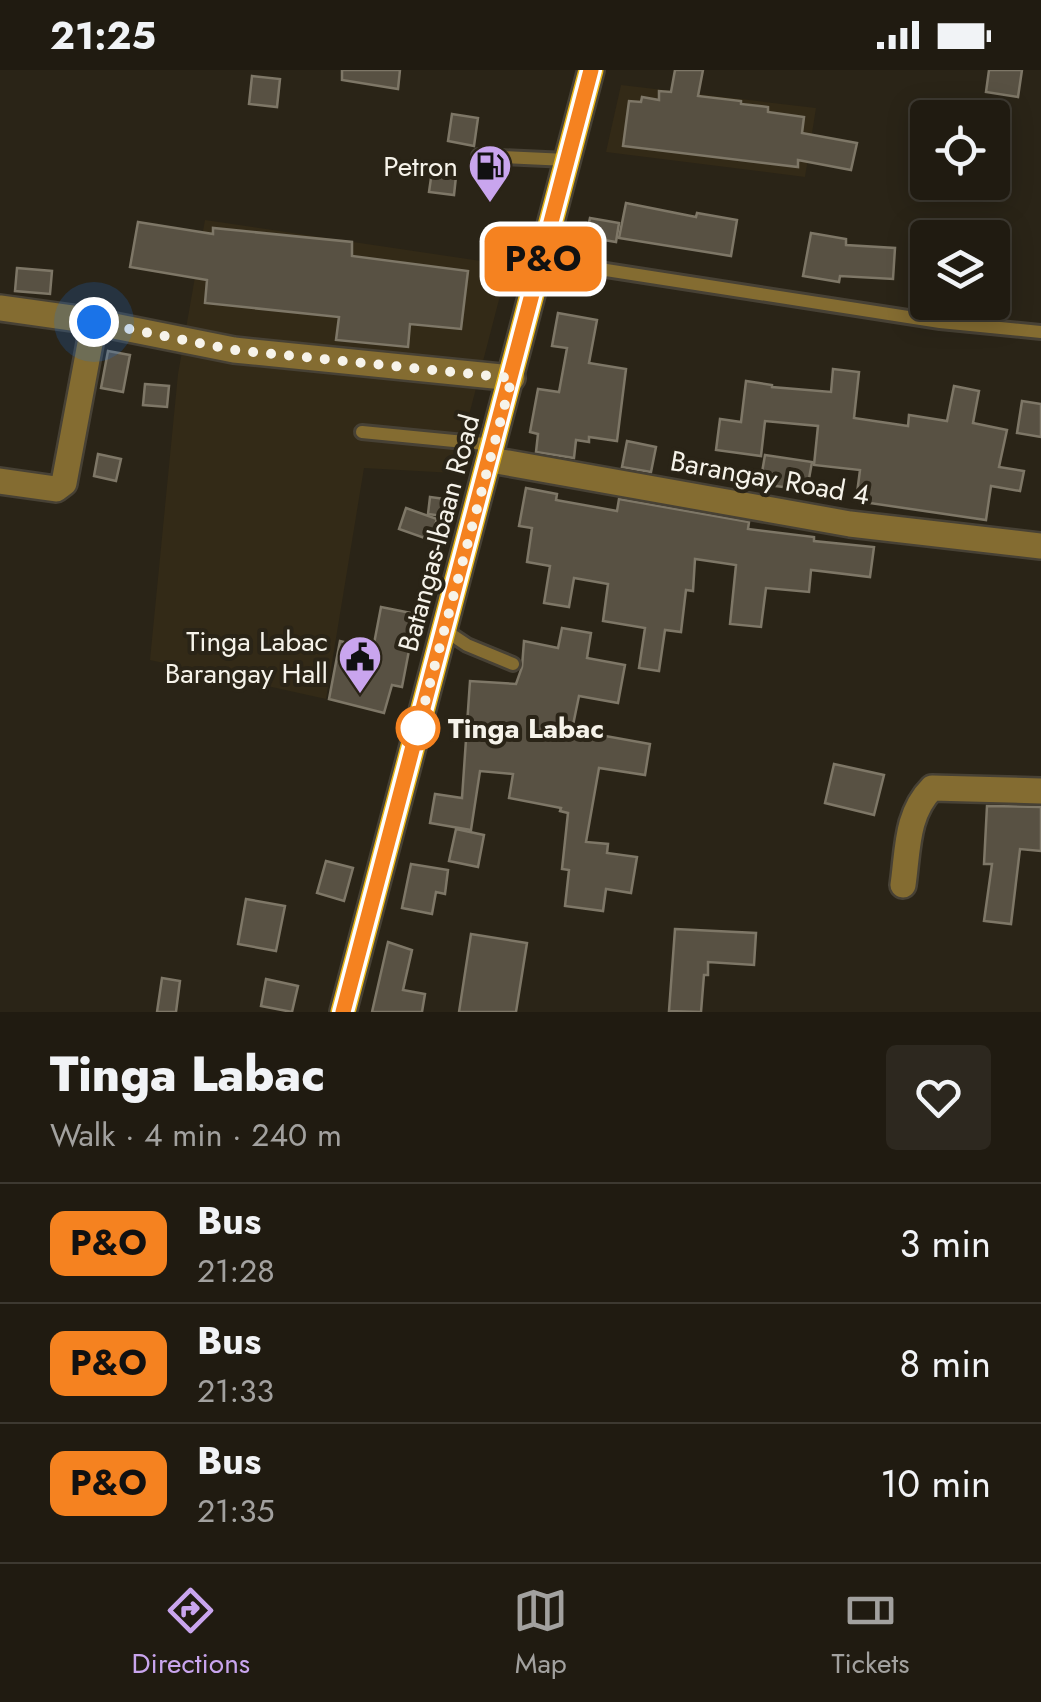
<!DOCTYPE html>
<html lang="en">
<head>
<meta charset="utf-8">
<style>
  :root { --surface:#201b11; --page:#2d281f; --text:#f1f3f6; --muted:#a2a19f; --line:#3d3931; --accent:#c9a5ee }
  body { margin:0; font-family:Jost,sans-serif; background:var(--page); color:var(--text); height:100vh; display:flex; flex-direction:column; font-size:38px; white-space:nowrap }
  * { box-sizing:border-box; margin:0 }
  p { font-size:32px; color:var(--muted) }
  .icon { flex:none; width:55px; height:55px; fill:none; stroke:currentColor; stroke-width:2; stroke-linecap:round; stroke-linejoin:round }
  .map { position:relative; height:942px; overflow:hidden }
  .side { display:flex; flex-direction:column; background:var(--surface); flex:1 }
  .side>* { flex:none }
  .badge { padding:0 20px; border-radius:15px; font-size:35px; line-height:65px }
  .fabs { position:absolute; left:910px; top:30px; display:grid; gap:20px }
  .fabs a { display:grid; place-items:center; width:100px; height:100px; border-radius:10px; background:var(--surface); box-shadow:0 5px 25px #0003,0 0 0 2px var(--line); font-size:50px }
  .you { position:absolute; width:50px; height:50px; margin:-25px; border:8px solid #fff; border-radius:50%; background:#1a73e8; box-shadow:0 0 0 15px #1a73e833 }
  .map>.badge { position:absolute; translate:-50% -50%; box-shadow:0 0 0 5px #fff }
  .round { display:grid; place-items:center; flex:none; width:105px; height:105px; border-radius:10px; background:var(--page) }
  .overview { display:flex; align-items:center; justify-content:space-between; height:170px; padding:0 50px }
  h1 { font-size:48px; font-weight:800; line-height:75px }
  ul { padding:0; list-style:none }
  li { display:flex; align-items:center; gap:30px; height:120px; padding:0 50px; border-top:2px solid var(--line) }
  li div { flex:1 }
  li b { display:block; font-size:38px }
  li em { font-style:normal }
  li .badge { min-width:110px; font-weight:700; text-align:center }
  .status { display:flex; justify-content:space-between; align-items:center; height:70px; padding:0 50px; background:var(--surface); direction:ltr }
  .status svg { height:28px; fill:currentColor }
  .tab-bar { display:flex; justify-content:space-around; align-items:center; height:140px; border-top:2px solid var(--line); background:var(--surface); font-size:28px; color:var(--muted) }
  .tab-bar a { display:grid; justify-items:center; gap:5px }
  .tab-bar .current { color:var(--accent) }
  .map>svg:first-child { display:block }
</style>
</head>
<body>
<div class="status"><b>21:25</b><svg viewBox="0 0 49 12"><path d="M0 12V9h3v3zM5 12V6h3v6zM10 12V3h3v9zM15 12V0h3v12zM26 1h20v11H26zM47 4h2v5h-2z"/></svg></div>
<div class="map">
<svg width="1041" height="942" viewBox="0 0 1041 942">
  <rect width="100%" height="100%" fill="#2a2417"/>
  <g fill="#332a17">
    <polygon points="621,15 816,38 805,107 606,82"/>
    <polygon points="205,150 508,195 454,403 364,398 326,629 150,590 178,304"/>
  </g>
  <g fill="#585143" stroke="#7e7767" stroke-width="2.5">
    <polygon points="342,0 400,0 398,19 342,10"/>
    <polygon points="675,0 703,0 698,26 741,31 741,34 768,37 768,42 804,47 802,63 857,73 851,100 798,90 798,97 623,76 629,31 641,32 642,27 659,30 659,21 671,22"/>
    <polygon points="989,0 1022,0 1018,27 986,22"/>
    <polygon points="252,6 280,9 277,37 249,34"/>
    <polygon points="452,44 478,48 474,76 448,71"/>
    <polygon points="433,94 457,97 454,125 429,122"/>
    <polygon points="626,133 696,147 697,143 737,150 731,186 619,168"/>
    <polygon points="590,148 619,153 616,172 586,167"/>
    <polygon points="138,152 213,164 213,158 352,172 352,186 468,201 461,259 410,254 408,277 336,270 339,247 205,233 207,210 130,197"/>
    <polygon points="811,163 846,169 846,175 895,178 893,209 840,206 839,212 803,206"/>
    <polygon points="17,198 52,201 50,224 15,221"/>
    <polygon points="558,243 597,250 589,293 626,299 617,371 589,367 589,372 576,370 574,388 536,382 538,364 530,362 538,319 559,322 567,278 552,276"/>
    <polygon points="108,281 130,285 123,322 101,318"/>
    <polygon points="833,299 859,302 854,348 908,356 909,345 947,351 954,316 979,321 973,353 1007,360 999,397 1024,401 1020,421 991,416 986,450 856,431 860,400 814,395 818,356 765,351 761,386 716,380 720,349 741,352 746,311 772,315 772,317 831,322"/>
    <polygon points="145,314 169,316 167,337 143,335"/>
    <polygon points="1022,331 1041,334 1041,367 1017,363"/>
    <polygon points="627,371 656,377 651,402 622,397"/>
    <polygon points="98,384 121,389 116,411 94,406"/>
    <polygon points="765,385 812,392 807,420 760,414"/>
    <polygon points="526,418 557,424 556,430 617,441 619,429 749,452 748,459 814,467 814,471 874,477 870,507 811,500 809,522 766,518 761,557 730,554 736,495 695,489 693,521 686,520 681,562 665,560 659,601 639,598 645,558 603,551 608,514 574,508 569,537 544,533 550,496 527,492 532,458 519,456"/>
    <polygon points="430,427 453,430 450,447 428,444"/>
    <polygon points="406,438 437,449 430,470 399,459"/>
    <polygon points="381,537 416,544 402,617 392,615 384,643 329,629 340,571 373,579"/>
    <polygon points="562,558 591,563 587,588 625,595 618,633 579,626 572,660 650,674 645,705 599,698 586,772 608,774 607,783 637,787 631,823 606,819 603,841 565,836 569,800 562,799 568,743 560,741 561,738 509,728 513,704 480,701 471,760 430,753 435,724 462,728 470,611 516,614 522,597 524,571 558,578"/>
    <polygon points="834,694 884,705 874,745 825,733"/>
    <polygon points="987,736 1041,737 1041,781 1020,779 1011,854 984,851 992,794 984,794"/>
    <polygon points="456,759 484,765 478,797 449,791"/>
    <polygon points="326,791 353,798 344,831 317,823"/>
    <polygon points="411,794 448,800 445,824 436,822 432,844 402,838"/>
    <polygon points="246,829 285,836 276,881 238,874"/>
    <polygon points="675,859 756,863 754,895 708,892 708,905 704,905 701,942 669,941"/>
    <polygon points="471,864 527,873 516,942 459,942"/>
    <polygon points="388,872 412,880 403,920 425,924 422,942 372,942"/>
    <polygon points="162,908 180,911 176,942 157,942"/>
    <polygon points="266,909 298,916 292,942 261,936"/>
  </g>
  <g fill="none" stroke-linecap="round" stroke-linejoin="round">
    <g stroke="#474135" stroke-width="18">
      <g id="service">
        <polyline points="479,86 567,90"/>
        <polyline points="542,190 940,252 1041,262"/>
        <polyline points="362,362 495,375"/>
        <polyline points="443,559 467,575 513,594"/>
      </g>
    </g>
    <g stroke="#474135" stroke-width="30">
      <g id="minor">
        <polyline points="0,238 79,249 234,280 512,308"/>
        <polyline points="491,390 850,454 1041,476"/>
        <polyline points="0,411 56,419 64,413 94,252"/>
        <path d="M903,815c5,-35 3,-71 29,-97l109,3"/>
      </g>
    </g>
    <g stroke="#474135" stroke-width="30">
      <polyline id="primary" points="343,942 591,0"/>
    </g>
    <use href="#service" stroke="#846c31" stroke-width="12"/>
    <use href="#minor" stroke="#846c31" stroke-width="25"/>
    <use href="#primary" stroke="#e5b218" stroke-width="25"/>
  </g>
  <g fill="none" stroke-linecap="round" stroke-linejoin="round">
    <g stroke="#fff" stroke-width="22">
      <polyline id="line" points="343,942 591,0"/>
    </g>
    <use href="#line" stroke="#f58220" stroke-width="15"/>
    <polyline stroke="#f6f3ea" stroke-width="10" stroke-dasharray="0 18" points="94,252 234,280 512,308 418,658"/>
  </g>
  <defs>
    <g id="fuel-pin" transform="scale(2.25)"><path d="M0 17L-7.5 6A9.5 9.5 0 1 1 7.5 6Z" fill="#c9a5ee" stroke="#2a2417"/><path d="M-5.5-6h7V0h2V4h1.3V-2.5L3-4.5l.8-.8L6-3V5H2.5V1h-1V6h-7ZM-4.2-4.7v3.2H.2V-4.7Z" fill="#111"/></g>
    <g id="civic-pin" transform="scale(2.25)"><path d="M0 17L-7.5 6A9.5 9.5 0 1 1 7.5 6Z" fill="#c9a5ee" stroke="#2a2417"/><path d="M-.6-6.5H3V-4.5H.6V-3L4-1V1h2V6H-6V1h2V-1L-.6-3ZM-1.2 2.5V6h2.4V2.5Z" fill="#111"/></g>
  </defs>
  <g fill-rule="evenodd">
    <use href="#fuel-pin" x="490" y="96"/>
    <use href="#civic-pin" x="360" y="587"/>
  </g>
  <circle fill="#fff" stroke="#f58220" stroke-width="5" cx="418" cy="658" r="20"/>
  <g text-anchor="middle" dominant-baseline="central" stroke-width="8" stroke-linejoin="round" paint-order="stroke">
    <g font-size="28" fill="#f6f3ea" stroke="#2a2417" text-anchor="end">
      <text x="458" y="96">Petron</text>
      <text x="328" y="571">Tinga Labac<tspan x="328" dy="32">Barangay Hall</tspan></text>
    </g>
    <g font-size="28" fill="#f6f3ea" stroke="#2a2417">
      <text transform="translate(770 408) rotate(10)">Barangay Road 4</text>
      <text transform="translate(439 463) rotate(-75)">Batangas-Ibaan Road</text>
    </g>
    <g font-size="28" font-weight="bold" fill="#f6f3ea" stroke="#2a2417" text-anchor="start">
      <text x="448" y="658">Tinga Labac</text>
    </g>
  </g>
</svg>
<div class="fabs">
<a><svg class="icon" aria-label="locate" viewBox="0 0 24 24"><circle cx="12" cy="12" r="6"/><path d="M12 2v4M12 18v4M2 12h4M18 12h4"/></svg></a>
<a><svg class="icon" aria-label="layers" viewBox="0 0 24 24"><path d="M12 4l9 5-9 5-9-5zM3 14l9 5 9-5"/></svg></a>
</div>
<div class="you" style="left:94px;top:252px"></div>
<b class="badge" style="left:543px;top:189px;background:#f58220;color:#111">P&amp;O</b>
</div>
<section class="side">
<div class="overview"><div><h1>Tinga Labac</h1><p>Walk · 4 min · 240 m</p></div><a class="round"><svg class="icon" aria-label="heart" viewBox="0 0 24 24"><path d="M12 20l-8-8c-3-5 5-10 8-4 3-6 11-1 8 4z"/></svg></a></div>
<ul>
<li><span class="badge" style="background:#f58220;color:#111">P&amp;O</span><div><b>Bus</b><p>21:28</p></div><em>3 min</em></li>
<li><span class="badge" style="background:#f58220;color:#111">P&amp;O</span><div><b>Bus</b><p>21:33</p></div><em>8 min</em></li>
<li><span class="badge" style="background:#f58220;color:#111">P&amp;O</span><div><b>Bus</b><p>21:35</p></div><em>10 min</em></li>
</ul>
</section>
<nav class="tab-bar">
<a class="current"><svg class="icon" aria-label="directions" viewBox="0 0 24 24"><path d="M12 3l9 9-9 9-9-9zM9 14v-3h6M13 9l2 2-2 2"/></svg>Directions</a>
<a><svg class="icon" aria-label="map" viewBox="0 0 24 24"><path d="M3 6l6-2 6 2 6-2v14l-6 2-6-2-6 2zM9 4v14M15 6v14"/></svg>Map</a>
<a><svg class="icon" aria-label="tickets" viewBox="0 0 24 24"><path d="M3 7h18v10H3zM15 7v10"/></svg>Tickets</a>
</nav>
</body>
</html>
